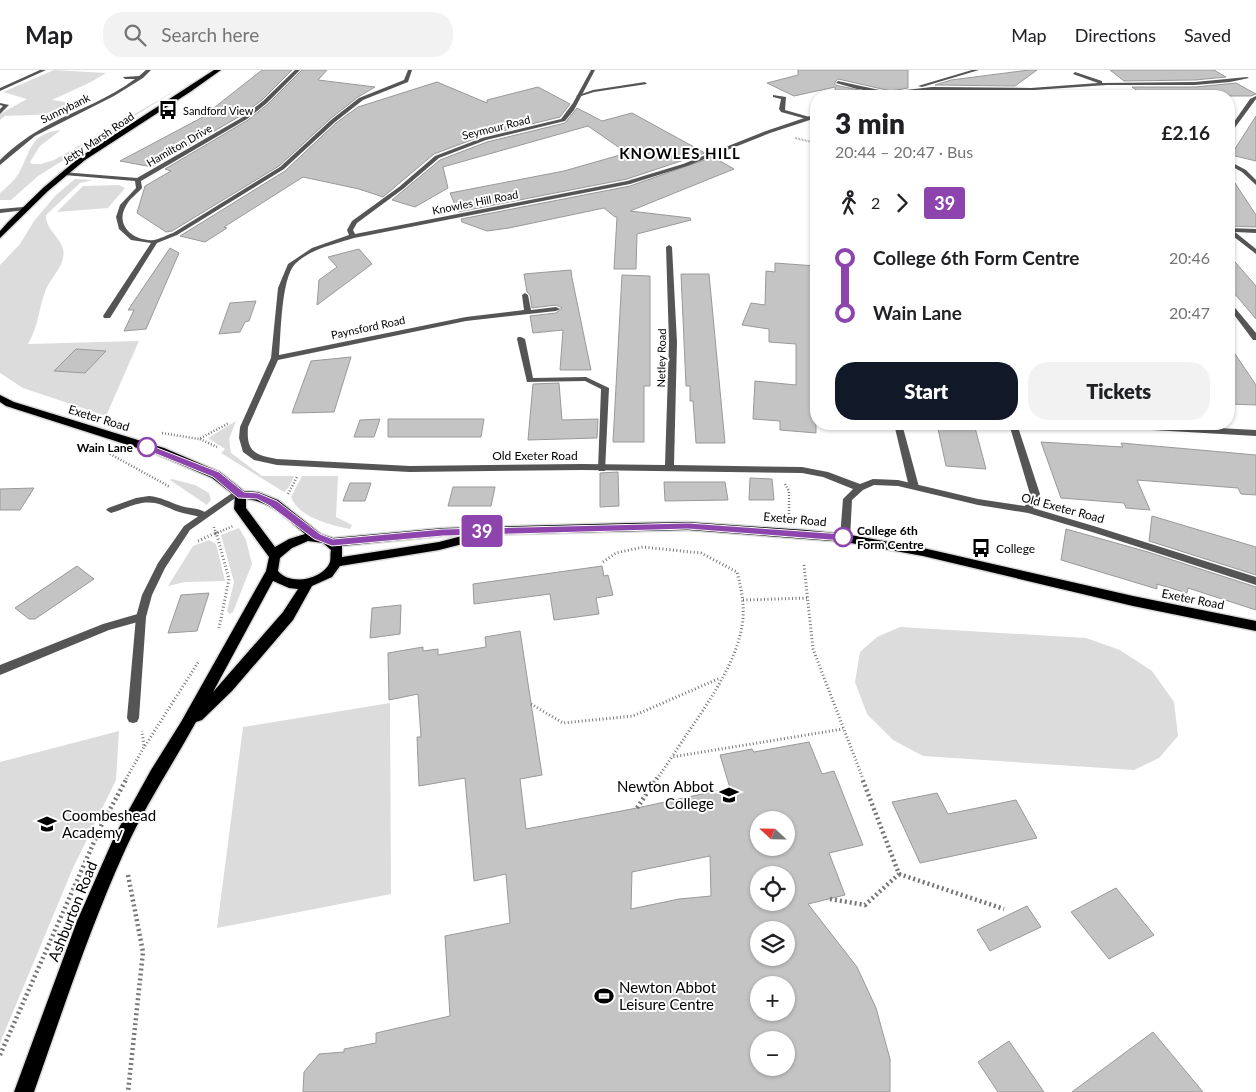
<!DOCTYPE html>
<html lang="en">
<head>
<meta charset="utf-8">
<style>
  :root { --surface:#fff; --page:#f2f2f2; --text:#202124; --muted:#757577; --line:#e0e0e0; --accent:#111827 }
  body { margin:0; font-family:Lato,sans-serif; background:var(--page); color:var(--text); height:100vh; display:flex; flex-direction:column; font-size:19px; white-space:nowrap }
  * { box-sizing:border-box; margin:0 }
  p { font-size:16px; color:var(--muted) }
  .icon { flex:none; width:28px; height:28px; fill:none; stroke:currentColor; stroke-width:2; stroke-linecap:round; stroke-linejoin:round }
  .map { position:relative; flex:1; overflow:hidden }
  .panel { position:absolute; left:810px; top:20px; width:425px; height:340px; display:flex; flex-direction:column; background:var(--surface); border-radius:20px; box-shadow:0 1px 4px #0004 }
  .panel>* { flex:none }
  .badge { padding:0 10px; border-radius:4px; font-size:18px; line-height:32px }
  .needle { width:32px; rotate:292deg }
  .tools { position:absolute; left:750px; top:741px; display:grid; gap:10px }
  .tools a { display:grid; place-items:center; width:45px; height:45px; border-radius:50%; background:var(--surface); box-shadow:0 1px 4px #0004; font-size:25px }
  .map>.badge { position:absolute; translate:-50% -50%; box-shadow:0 0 0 2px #fff }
  .legs { display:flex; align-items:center; gap:8px; height:55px; padding:0 25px; font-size:16px }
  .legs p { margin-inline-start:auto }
  .head { display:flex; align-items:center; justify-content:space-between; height:85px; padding:0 25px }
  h1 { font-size:28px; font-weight:800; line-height:38px }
  .button { display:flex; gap:10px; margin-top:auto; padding:10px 25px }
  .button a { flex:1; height:58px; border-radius:20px; background:var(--accent); color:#fff; font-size:20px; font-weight:800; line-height:58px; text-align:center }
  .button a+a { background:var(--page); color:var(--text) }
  ul { padding:0 25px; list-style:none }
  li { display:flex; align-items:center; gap:18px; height:55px; font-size:19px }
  li i { display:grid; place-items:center; width:8px; height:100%; margin:0 6px; background:currentColor }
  li i::after { content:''; width:12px; height:12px; margin:-6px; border:4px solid; border-radius:50%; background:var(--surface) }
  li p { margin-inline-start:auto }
  li:first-child i { background:linear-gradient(#0000 50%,currentColor 0) }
  li:last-child i { background:linear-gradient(currentColor 50%,#0000 0) }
  header { display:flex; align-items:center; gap:30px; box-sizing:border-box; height:70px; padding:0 25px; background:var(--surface); border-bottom:1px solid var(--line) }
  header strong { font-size:24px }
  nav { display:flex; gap:28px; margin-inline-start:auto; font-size:18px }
  .search { width:350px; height:45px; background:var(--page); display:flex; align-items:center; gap:12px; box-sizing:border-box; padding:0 18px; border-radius:20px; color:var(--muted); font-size:19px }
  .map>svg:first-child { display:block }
</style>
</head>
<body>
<header>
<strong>Map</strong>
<div class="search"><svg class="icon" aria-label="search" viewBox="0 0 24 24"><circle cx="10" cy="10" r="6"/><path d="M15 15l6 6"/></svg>Search here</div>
<nav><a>Map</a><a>Directions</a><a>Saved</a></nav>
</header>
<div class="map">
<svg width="1256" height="1022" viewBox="0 0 1256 1022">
  <rect width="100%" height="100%" fill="#fff"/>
  <g fill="#dcdcdc" fill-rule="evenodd">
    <polygon points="54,0 106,3 91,12 52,30 81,34 59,44 5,46 0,50 0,44 27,29 3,22"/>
    <path d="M178,19l-140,87 -27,24h-11v-7c7,-6 14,-12 19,-20 12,-22 11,-40 42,-43l-21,16 -10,16 2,2h9l13,-4z"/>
    <path d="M75,109l18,1 -13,3 -34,32c0,14 11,19 16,31 7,17 -12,31 -17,46 -7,19 -6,33 -17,52l111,-3 -33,75 -83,-28 -23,-15v-108l20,-21 14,-23 22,-26zM76,279l29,2 -20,22 -30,-2z"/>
    <polygon points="119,115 125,118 108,138 57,142 83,116"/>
    <polygon points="236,351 229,369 231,383 262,406 294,406 289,417 284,422 221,383 225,379 208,368"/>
    <path d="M302,406h36l-2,41 16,8 -2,4c-19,-4 -51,-11 -59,-32z"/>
    <polygon points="172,409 195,415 209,423 211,430 207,435 170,410"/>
    <polygon points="239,458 246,470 252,494 233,542 230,544 227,541 234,512 221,465"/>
    <polygon points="209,470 216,474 225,511 185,512 168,516 193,476"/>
    <polygon points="900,557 1086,568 1120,580 1152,601 1174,632 1178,666 1159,688 1134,700 923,686 893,670 867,644 855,612 860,582 877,567"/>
    <polygon points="390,633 391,824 217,858 243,657"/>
    <polygon points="119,661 116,710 73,798 0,973 0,692"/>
  </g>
  <g fill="#c4c4c4" stroke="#999" fill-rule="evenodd">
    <polygon points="262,0 292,0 262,30 242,45 152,97 120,91 201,48"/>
    <polygon points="302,0 327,0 318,10 375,17 358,27 330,49 279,96 172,161 166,162 137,143 145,116 171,101 165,99 248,50 268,34"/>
    <polygon points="798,0 908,0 908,18 891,21 838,9 835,12 835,15 878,24 876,26 836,26 835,17 794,26 767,13 798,5"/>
    <polygon points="1029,0 1037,0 1015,16 935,15 951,10"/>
    <polygon points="1110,0 1214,0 1226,7 1195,10 1124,11"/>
    <polygon points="437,12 487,33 487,30 538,17 570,34 560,47 482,66 434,84 383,127 359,119 303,107 224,157 227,158 205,172 180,166 285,101 336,53 358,37"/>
    <polygon points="1236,13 1256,24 1251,26 1145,26 1132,17 1195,17"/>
    <polygon points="932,22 1006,23 1001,26 921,26 921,23"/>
    <polygon points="577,38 602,51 632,43 705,83 627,109 458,142 450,123 564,101 627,83 588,56 443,97 448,118 415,137 392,130 440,90 487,72 565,53"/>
    <polygon points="1256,46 1256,91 1231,85"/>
    <polygon points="713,87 734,99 630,141 690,148 691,150 637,164 636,199 614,199 617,147 615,147 604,138 509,158 487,161 462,152 461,149 630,116"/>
    <polygon points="1229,104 1256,145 1256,157 1229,156"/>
    <polygon points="170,178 179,183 146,259 124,261 134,240 128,240"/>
    <polygon points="359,179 372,194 317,235 319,210 337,197 328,187"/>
    <polygon points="1229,185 1256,216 1256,249 1229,217"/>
    <polygon points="775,193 816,196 816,363 780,360 780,351 753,349 755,311 796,315 796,274 769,272 769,259 742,255 751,233 765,235 766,201 775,202"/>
    <polygon points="571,200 572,208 591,300 560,300 563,260 533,263 530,246 556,243 562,238 556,235 532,238 530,225 527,222 524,204"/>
    <polygon points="681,204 709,204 725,373 696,373 693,331 690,331 690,316 686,316"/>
    <polygon points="622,205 650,206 650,316 644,316 644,372 613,372"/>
    <polygon points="256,231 249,251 245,252 240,262 219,264 230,233"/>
    <polygon points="1229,275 1256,315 1256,335 1229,334"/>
    <polygon points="76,279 106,281 85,303 54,301"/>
    <polygon points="351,287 334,342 292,343 311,291"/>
    <polygon points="559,313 562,350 598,349 597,368 528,370 533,314"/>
    <polygon points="380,349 374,367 354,367 360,350"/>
    <polygon points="388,349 484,349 481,367 388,367"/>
    <polygon points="937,354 974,354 986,399 946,396"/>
    <polygon points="1041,372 1123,377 1121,373 1256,385 1256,425 1241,424 1238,418 1137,410 1150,440 1126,438 1124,433 1061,428"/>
    <polygon points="618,402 619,436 600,437 600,403"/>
    <polygon points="750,408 772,409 774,430 749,430"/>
    <polygon points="664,412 725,412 728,430 665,431"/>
    <polygon points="350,413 371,413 365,431 343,431"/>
    <polygon points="453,417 495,417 491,436 448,436"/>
    <polygon points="34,418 20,440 0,440 0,419"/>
    <polygon points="1152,446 1256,477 1256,505 1149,471"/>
    <polygon points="1066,459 1148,482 1256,517 1256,540 1188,518 1187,523 1157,514 1157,519 1061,490"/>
    <polygon points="77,496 94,509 35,549 29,549 15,538"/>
    <polygon points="602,496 604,506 608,505 613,525 596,528 599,544 554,550 550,524 474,534 473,514"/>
    <polygon points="209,523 197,561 168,563 181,525"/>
    <polygon points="401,535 400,564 370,568 372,538"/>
    <path d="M520,561l22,144 -22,4 6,50 111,-21 93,-20 -10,-33 32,-6 2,3 55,-10 13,32 12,-3 29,74 -34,8 16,42 -37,9 49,63 19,41 14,51v33h-587l1,-20 15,-18 25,-2v-3l32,-6v-10l74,-17 -5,-80 65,-13 -4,-49 -32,7 -9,-103 -46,8 -2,-49h4l-3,-43 -29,6 -1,-47 35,-6v4l15,-2v6l48,-8 -1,-10zM759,750h27v28h-27zM710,786l1,40 -32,3 -48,10 1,-37zM759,805h27v27h-27zM759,860h27v28h-27zM759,915h27v27h-27zM759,970h27v28h-27z"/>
    <polygon points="937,723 948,744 1016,730 1037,768 920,793 892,732"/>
    <polygon points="1116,818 1154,865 1109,889 1071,842"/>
    <polygon points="1027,836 1041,857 990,881 977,860"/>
    <polygon points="1153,962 1203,1022 1072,1022"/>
    <polygon points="1009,971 1044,1022 998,1022 978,992"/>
  </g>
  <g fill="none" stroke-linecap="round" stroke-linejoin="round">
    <g stroke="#dbdbdb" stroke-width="3">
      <g id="primary">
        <polygon points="214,0 221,0 190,22 85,90 48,121 0,168 0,161 8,152 43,118 80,87"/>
        <path d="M0,325l14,7 150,46 56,24 24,19 14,1 20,8 43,34 12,4 110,-10 189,-5 56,-1 118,8 39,4 78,14 210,48 123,25v10l-123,-25 -210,-50 -78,-14 -157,-12 -209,5 -1,5 -39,10 -99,16 -8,11 -20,9 -19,34 -61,71 -30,29 -6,2c-23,42 -50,82 -70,126 -36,79 -63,162 -92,244h-20l63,-171 38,-86 36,-65 30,-48 85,-151 3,-14 -35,-48 1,-13 -23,-18 -56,-24 -150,-48 -6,-4zM246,429c24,2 41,20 59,35l-16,5 -14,8 -29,-39zM443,466h19l-23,6 -97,15v-11zM308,471l15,2 8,7c-1,3 0,8 -1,12 -7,18 -40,24 -52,9l2,-13 12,-10zM273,511l16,7 9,1 -15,23 -70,80z"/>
      </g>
    </g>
    <polyline stroke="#777" stroke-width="2" stroke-dasharray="0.5 1" stroke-linecap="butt" points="795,68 816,73"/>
    <g stroke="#777" stroke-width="2.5" stroke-dasharray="1 2" stroke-linecap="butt">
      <polyline points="162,363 199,369 229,353"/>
      <polyline points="200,369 217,377"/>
      <polyline points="110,384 170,417"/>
      <polyline points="785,414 789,421 789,447"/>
      <polyline points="288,424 297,407"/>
      <polyline points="214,457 216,464"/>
      <polyline points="215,464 233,456"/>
    </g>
    <g stroke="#777" stroke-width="3" stroke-dasharray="1 2.5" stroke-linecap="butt">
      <polyline points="216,462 229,509 219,558"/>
      <polyline points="198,471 218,462"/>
      <path d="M603,492l13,-9 27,-6 58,6 36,19c4,15 7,30 6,46 -4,48 -46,99 -71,139"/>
      <polyline points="804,495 813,579 863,709"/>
      <polyline points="743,530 808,528"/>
      <polyline points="531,634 563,653 633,646 720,608"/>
      <polyline points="145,676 199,591"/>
      <polyline points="126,709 144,677 142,661"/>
      <polyline points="657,709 672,687 843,659"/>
    </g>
    <g stroke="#777" stroke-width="4.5" stroke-dasharray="2 3" stroke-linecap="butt">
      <polyline points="637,738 657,708"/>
      <polyline points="899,804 1004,839"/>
      <polyline points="128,805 143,882 128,1022"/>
      <polyline points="830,829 865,835 899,804 862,708"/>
      <polyline points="0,985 102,754 127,708"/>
    </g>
    <g fill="#555" fill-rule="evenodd">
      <polygon points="838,11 893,23 891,24 857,19 836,13"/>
      <polygon points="645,12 647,14 594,22 578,27 576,26 593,20"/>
      <polygon points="773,25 786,27 785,40 813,48 810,50 781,42 779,39 781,29 773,27"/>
      <polygon points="1229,158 1256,159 1256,163 1235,162 1256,179 1256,184 1229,163"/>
      <polygon points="518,267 521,267 525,269 533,308 586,307 609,318 605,401 599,401 598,399 601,319 585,311 527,312 517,269"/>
      <polygon points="894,354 902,354 919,417 917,419 911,419 909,417"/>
      <path d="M149,426c12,1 20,6 32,10 9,3 20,1 27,9l-5,3c-9,-3 -18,-4 -27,-7 -12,-5 -20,-10 -34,-8 -11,2 -21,7 -31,10l-5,-3 2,-2 28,-10z"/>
      <polygon points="141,543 145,544 146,547 145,550 109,560 0,605 0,595 103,554"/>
    </g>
    <g fill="#555" fill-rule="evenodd">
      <polygon points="40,0 46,0 0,21 0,18"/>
      <path d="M146,0h5l-8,8 -29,18 -79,40 -35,29v-5c15,-15 31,-26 50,-36 28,-15 59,-25 85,-45h-10l-2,-2 16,-1z"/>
      <path d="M295,0h5l-33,33 -20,16 -106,62 1,7c-5,6 -13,11 -16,18 -12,20 9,36 28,34 6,-1 13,-5 19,-7l107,-66 51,-47 28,-22 45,-18 4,-10h4l-4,12 -45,18 -28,22 -51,47 -107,66 -20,8 -47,75h-6l-1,-2 48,-73 -20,-3 -12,-11 -3,-12 4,-12 16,-17 -1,-7 -71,-6 -2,-1v-2l75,6 106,-61 20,-16z"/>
      <path d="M591,0h4l-21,40 -9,11 -79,19 -47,18 -36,31 -46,34 -4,7 2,4 272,-53 56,-17 83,-33 50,-17v4l-46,15 -83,33 -57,18 -276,54c-19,6 -44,11 -59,26 -14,15 -14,70 -16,91l187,-38 58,-7 -2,-15 3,-2 3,2 3,15 25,-3 4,2 -4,2 -90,10 -188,39 -30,67c-2,25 7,28 29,32l133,7 172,-2 83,1 4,-123 -3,-95 3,-2 3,2 5,95 -3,123 128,2 26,5 32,12 13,-5 25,1 80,19 47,7 5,-12 -21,-70h8l23,70 -7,14 64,19 159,50v8l-164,-53 -64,-19 -50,-8 -80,-19 -24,-1 -11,5 -11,10 -2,38 -5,3 -5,-3 3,-39 10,-10 -30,-12 -21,-4 -220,-3 -172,2 -133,-7 -23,-5 -11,-8 -4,-14 1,-11 31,-69 7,-70 10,-24 24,-16 37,-13 -2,-5 5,-9 47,-34 36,-31 47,-18 79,-19 12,-16z"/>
      <polygon points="972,0 979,0 922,17 918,16"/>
      <polygon points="1075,2 1102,11 1102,13 1195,12 1247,7 1249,8 1230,12 1195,15 1107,15 1020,21 932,20 878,26 897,21 932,17 1031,18 1098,13 1073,4"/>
      <polygon points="1256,26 1256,29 1231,63 1229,64 1229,59 1250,29"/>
      <polygon points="0,33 9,35 0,44 0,39 3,36 0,35"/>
      <polygon points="1229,91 1246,100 1256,110 1256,115 1242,102 1229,95"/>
      <polygon points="23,137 25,138 25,140 0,143 0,139"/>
      <polygon points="1229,232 1231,233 1256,263 1256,270 1253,270 1229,238"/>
      <polygon points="1096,354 1142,354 1256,360 1256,366 1100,357"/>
      <polygon points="238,419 243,422 241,424 190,460 165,498 152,525 146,547 139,648 137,652 133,653 129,652 127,648 136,547 142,525 158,493 184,456"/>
    </g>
    <use href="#primary" fill="#000" fill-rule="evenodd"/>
  </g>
  <polygon fill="#8e44ad" stroke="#fff" points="147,374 219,402 244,422 258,423 277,431 320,464 333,469 443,459 688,453 843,464 848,467 843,471 688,459 443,466 332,476 314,469 270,436 257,429 238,428 213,407 144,379 144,375"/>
  <defs>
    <g id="bus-bare" transform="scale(1.5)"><path d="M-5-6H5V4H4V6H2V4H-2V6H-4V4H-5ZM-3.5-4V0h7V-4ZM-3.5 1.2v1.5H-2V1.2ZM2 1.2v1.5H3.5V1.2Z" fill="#000" stroke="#fff" stroke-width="2.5" paint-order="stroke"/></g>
    <g id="school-bare" transform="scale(1.5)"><path d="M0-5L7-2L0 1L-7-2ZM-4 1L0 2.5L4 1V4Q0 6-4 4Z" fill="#000" stroke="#fff" stroke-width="2.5" paint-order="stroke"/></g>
    <g id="stadium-bare" transform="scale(1.5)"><path d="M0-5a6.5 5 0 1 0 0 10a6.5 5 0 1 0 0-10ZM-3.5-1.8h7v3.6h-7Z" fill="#000" stroke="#fff" stroke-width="2.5" paint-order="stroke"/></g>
  </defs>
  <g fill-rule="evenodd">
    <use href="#bus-bare" x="168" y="40"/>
    <use href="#bus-bare" x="981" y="478"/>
    <use href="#school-bare" x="729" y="725"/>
    <use href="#school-bare" x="47" y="754"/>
    <use href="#stadium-bare" x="604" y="926"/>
  </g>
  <g fill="#fff" stroke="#8e44ad" stroke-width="2.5">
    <circle cx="147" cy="377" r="9"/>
    <circle cx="843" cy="467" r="9"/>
  </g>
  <g text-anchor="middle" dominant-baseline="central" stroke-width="4" stroke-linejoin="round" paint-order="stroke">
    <g font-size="11" fill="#000" stroke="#fff">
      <text transform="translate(65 38) rotate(-26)">Sunnybank</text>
      <text transform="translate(496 57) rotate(-14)">Seymour Road</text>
      <text transform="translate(98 68) rotate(-34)">Jetty Marsh Road</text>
      <text transform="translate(179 75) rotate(-30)">Hamilton Drive</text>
      <text transform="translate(475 132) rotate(-11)">Knowles Hill Road</text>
      <text transform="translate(368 257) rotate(-12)">Paynsford Road</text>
      <text transform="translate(661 288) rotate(-89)">Netley Road</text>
    </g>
    <g font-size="11" fill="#000" stroke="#fff" text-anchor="start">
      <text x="183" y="40">Sandford View</text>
    </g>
    <g font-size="12" fill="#000" stroke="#fff">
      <text transform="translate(99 348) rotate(17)">Exeter Road</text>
      <text x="535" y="385">Old Exeter Road</text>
      <text transform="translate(1063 438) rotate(15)">Old Exeter Road</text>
      <text transform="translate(795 449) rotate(5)">Exeter Road</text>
      <text transform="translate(1193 529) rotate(11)">Exeter Road</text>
    </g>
    <g font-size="12" font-weight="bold" fill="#000" stroke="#fff" text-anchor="end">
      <text x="133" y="377">Wain Lane</text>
      <text x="857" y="460" text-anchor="start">College 6th<tspan x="857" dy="14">Form Centre</tspan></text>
    </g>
    <g font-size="12" fill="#000" stroke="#fff" text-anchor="start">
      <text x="996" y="478">College</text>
    </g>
    <g font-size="15" font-weight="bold" letter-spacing="1" fill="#000" stroke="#fff">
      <text x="680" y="83">KNOWLES HILL</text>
    </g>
    <g font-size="15" fill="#000" stroke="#fff" text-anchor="start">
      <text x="714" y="716" text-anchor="end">Newton Abbot<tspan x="714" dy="17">College</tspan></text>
      <text x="62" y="745">Coombeshead<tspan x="62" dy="17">Academy</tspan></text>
      <text x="619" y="917">Newton Abbot<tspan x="619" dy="17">Leisure Centre</tspan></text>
    </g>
    <g font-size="15" fill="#000" stroke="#fff">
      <text transform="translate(72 841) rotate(-68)">Ashburton Road</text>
    </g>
  </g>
</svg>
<div class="tools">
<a><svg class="needle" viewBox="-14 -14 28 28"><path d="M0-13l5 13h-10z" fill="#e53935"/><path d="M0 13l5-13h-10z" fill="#757577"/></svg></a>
<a><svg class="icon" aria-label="locate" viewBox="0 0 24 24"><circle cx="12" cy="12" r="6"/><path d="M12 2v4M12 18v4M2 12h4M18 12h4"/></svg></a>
<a><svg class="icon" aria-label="layers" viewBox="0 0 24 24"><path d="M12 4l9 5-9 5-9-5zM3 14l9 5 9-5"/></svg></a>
<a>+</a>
<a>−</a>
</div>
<b class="badge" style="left:482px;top:461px;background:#8e44ad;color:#fff">39</b>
<section class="panel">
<div class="head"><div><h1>3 min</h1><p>20:44 – 20:47 · Bus</p></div><b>£2.16</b></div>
<div class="legs"><svg class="icon" aria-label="walk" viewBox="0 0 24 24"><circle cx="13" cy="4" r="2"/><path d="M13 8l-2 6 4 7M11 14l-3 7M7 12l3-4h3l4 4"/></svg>2<svg class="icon" aria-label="forward" viewBox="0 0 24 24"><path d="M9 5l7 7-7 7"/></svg><b class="badge" style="background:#8e44ad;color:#fff">39</b></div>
<ul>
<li><i style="color:#8e44ad"></i><b>College 6th Form Centre</b><p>20:46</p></li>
<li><i style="color:#8e44ad"></i><b>Wain Lane</b><p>20:47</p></li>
</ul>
<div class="button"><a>Start</a><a>Tickets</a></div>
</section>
</div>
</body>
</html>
